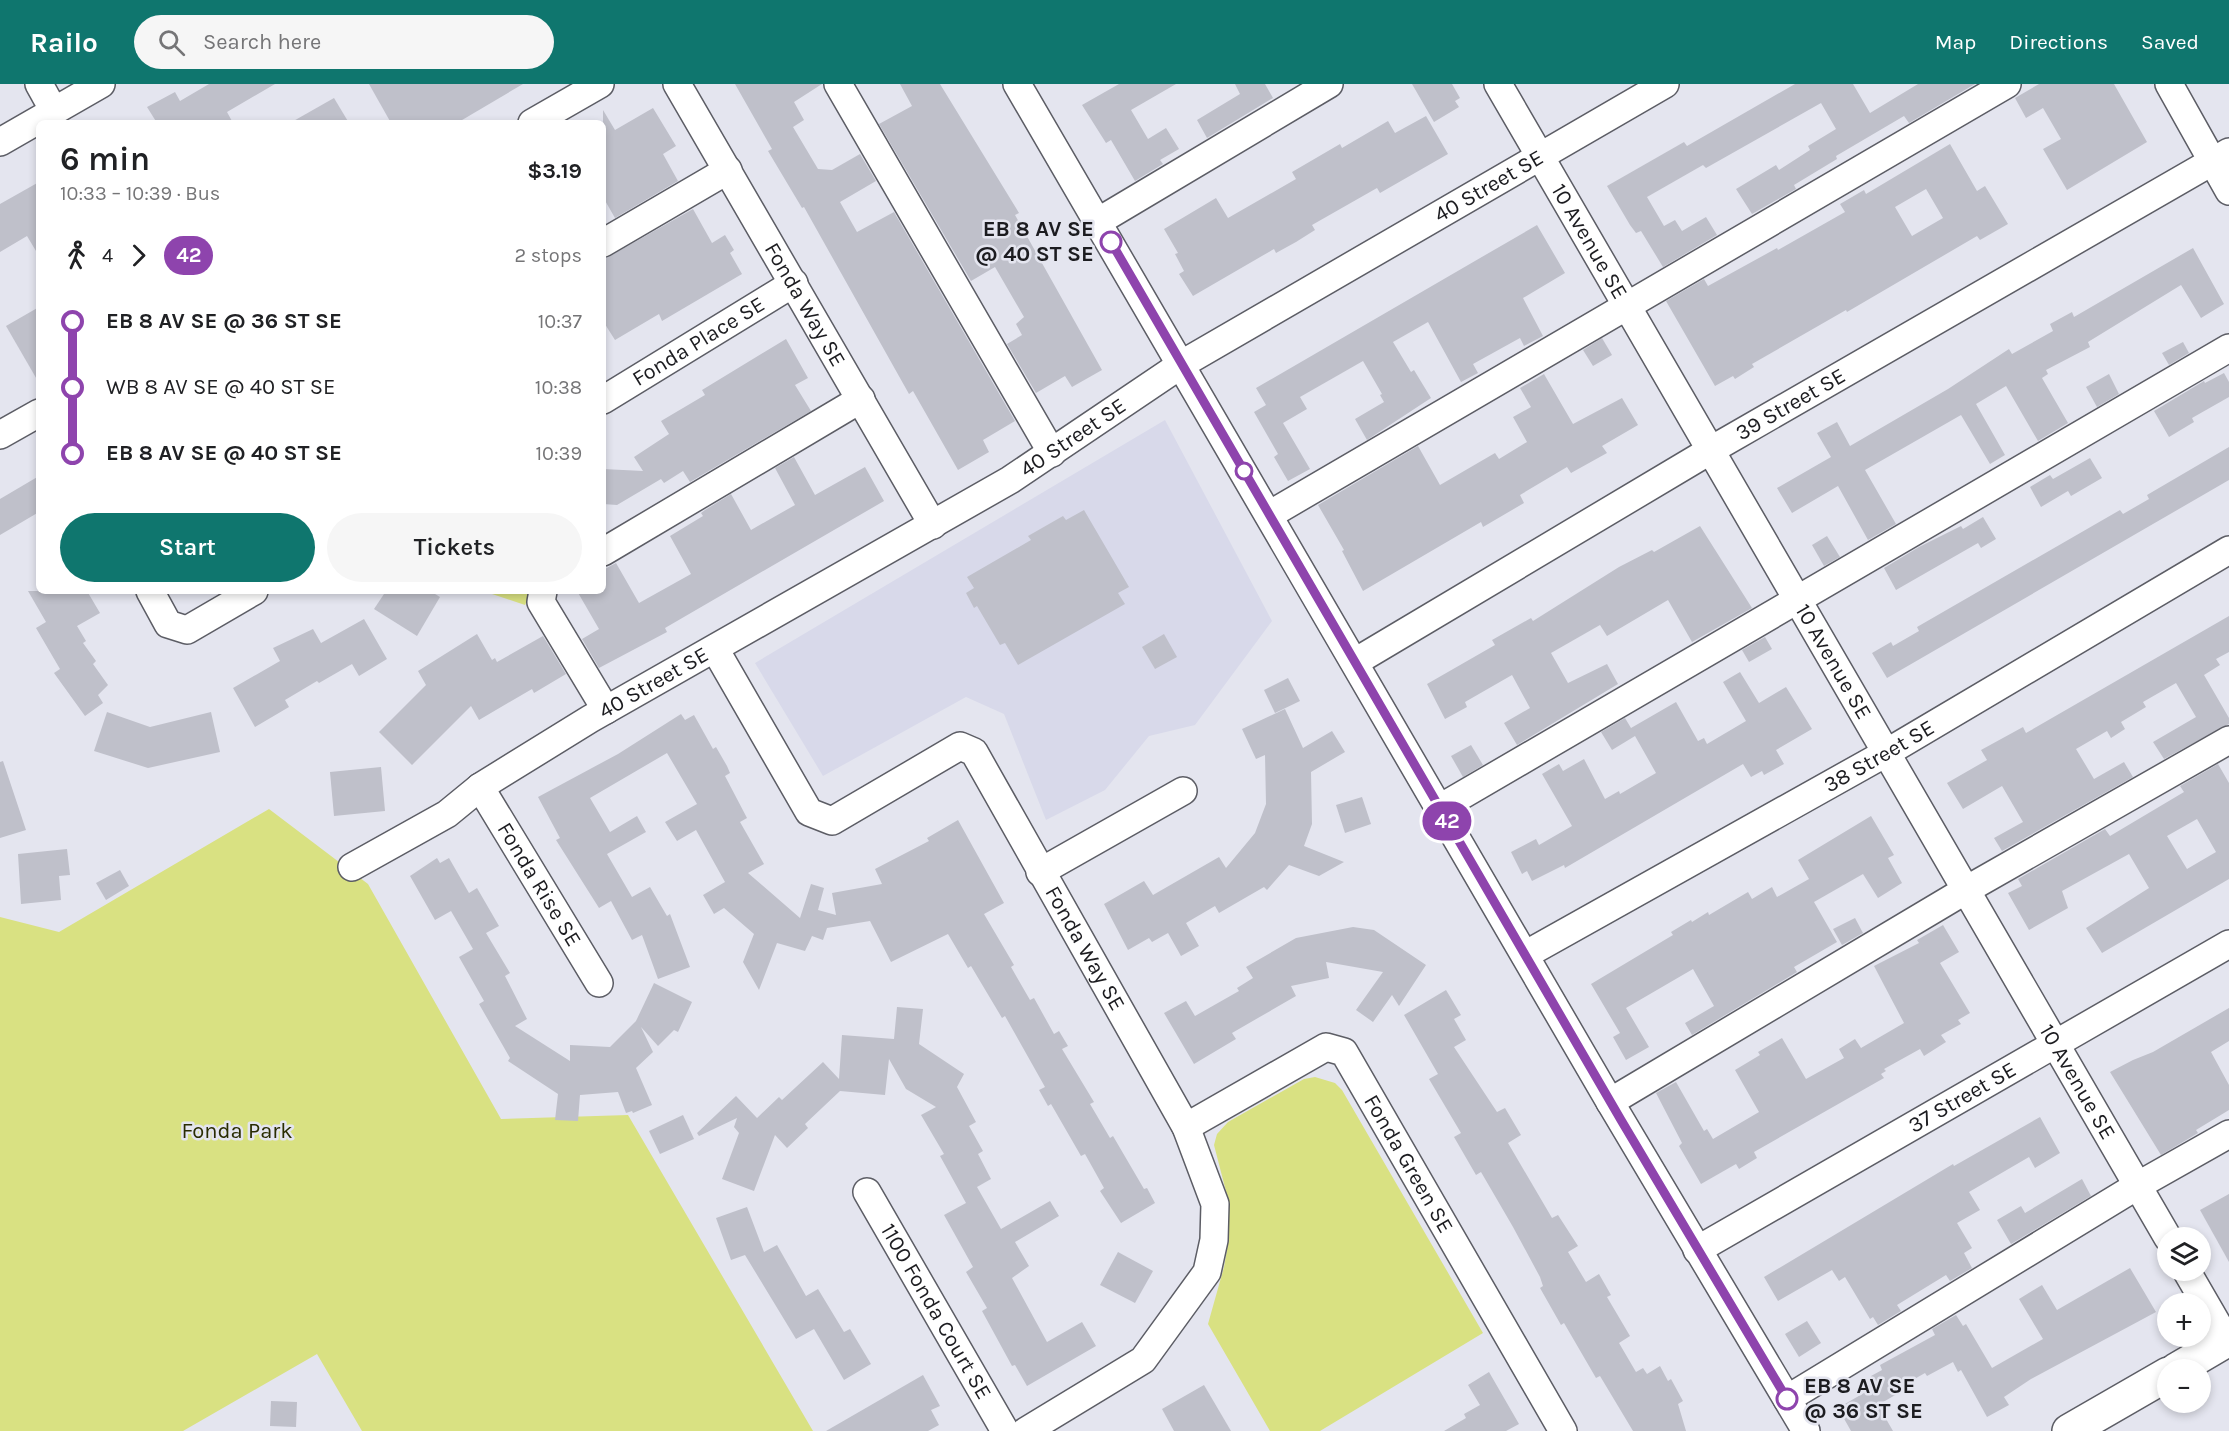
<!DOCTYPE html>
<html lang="en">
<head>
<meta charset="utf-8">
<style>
  :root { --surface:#fff; --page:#f6f6f6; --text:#202124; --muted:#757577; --accent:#0f766e }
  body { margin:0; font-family:Karla,sans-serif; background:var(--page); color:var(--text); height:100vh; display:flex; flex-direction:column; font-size:22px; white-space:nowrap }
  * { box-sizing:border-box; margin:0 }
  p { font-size:20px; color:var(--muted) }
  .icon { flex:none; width:33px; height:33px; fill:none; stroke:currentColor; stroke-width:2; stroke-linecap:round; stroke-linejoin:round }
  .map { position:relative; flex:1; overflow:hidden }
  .sheet { position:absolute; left:36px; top:36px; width:570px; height:474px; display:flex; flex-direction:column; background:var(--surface); border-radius:9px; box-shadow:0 3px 9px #0003 }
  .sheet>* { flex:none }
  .badge { padding:0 12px; border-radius:20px; font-size:21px; line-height:39px }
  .fabs { position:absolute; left:2157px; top:1143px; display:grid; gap:12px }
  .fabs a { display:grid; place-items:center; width:54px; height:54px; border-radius:50%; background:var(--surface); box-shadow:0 3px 9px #0003; font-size:30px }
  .map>.badge { position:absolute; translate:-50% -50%; box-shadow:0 0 0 3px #fff }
  .legs { display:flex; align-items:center; gap:9px; height:66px; padding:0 24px; font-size:20px }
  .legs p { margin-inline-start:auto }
  .summary { display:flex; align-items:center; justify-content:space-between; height:102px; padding:0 24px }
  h1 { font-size:33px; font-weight:600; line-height:45px }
  .cta { display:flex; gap:12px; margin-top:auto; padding:12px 24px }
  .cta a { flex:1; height:69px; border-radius:36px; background:var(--accent); color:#fff; font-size:24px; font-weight:600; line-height:69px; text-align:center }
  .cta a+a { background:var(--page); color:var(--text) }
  ul { padding:0 24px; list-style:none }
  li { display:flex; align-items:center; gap:21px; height:66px; font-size:22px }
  li i { display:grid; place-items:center; width:9px; height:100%; margin:0 8px; background:currentColor }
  li i::after { content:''; width:15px; height:15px; margin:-8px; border:4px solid; border-radius:50%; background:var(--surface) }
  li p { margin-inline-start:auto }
  li:first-child i { background:linear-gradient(#0000 50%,currentColor 0) }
  li:last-child i { background:linear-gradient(currentColor 50%,#0000 0) }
  header { display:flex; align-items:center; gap:36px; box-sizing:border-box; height:84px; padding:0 30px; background:var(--accent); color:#fff }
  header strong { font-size:28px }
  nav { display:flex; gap:33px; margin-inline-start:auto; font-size:21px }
  .search { width:420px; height:54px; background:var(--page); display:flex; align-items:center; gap:15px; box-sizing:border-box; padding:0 21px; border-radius:33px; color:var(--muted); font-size:22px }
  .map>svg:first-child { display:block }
</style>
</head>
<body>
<header>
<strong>Railo</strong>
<div class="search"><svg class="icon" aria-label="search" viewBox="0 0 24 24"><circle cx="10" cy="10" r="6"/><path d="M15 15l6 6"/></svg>Search here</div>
<nav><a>Map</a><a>Directions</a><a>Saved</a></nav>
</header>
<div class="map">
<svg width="2229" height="1347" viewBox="0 0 2229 1347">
  <rect width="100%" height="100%" fill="#e4e5ef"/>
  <polygon fill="#d8d9ea" points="1165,336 1272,537 1195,641 1149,652 1105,706 1046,736 1004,630 966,613 823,692 755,579"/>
  <g fill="#d9e182">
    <polygon points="483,507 532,507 525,521"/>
    <polygon points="269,725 368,800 501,1035 628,1031 813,1347 362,1347 317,1270 183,1347 0,1347 0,833 59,848"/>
    <polygon points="1315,993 1335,999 1342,1006 1483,1249 1320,1347 1270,1347 1208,1240 1224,1183 1229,1154 1229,1119 1214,1061 1217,1050 1228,1038 1304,995"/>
  </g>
  <g fill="#bfc0ca" fill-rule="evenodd">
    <polygon points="209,0 275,0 227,28 233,39 157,39 147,23 175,8 180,17"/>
    <polygon points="369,0 523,0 457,39 391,39"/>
    <polygon points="735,0 822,0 794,18 804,36 793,43 818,85 832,86 860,70 876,97 840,118 857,148 894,128 1015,337 983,356 989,368 958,386 913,307 909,310 804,123 802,124 768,67 772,65"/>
    <polygon points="900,0 940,0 1019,129 1015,131 1102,286 1072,303 1065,292 1036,309 1007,260 1022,251 1016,240 1024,233 995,183 971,197 879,40 912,22"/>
    <polygon points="1119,0 1176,0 1131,26 1148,55 1166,44 1179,65 1160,76 1163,80 1135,97 1111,56 1106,59 1082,21"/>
    <polygon points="1235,0 1265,0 1273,14 1207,54 1197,36 1240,10"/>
    <polygon points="1412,0 1452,0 1460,14 1455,17 1459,23 1434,38"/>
    <polygon points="1795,0 1853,0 1870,29 1918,0 1975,0 1909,39 1904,32 1836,72 1837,75 1794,101 1796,105 1752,130 1736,105 1776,81 1779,86 1810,66 1808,62 1836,45 1821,19 1706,84 1703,81 1647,113 1664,142 1675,136 1682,147 1706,133 1717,151 1663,183 1641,147 1636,149 1630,141 1607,102 1684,58 1687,62"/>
    <polygon points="2039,0 2114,0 2147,58 2067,106 2043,65 2061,55 2043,24 2026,34 2015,14"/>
    <polygon points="334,14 349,39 290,39"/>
    <polygon points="653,24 676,62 663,70 678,97 615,134 603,113 603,26 615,46"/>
    <polygon points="1426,32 1448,70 1380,109 1377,104 1312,141 1315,146 1296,158 1276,169 1274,165 1193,212 1179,190 1184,187 1175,170 1178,169 1164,145 1216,114 1228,134 1296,95 1292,88 1340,60 1342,64 1388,37 1395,49"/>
    <path d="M1950,60l27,47 8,-5 23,38 -28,16 -3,-4 -130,76 -1,-2 -94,54 2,3 -19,12 -2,-3 -18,10 -49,-85 38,-22 4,7 69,-38 1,2 67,-38 -5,-8 24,-14 2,4zM1926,105l17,29 -31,18 -17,-29z"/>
    <polygon points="39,98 39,172 27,152 0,168 0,120"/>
    <polygon points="693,125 712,159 725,151 734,166 730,169 742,190 662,237 659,230 615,256 603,237 603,176"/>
    <polygon points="1537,141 1565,189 1523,214 1543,252 1524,262 1520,254 1473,280 1478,289 1461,298 1428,238 1393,258 1411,288 1414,286 1431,314 1367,356 1355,335 1384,318 1380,311 1382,310 1363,277 1300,313 1307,325 1283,339 1310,385 1288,397 1274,373 1278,370 1254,328 1266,321 1256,304"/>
    <polygon points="2193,164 2224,220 2201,234 2181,201 2088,258 2090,263 2046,286 2048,290 2042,294 2068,339 2038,357 2006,302 1976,320 2005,371 1990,380 1961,331 1865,386 1896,440 1868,456 1838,402 1792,429 1777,404 1831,373 1817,349 1837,338 1850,362 1948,305 2009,265 2012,270 2053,247 2050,240 2072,228 2074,233"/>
    <polygon points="39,223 39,299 6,242"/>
    <polygon points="1602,254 1612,271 1593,282 1583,266"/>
    <polygon points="786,255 808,294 795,301 811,327 690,398 683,387 664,399 661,395 617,421 603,420 603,385 643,387 634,373 669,350 661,337 705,311 702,306"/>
    <polygon points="2183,258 2189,269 2169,281 2162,269"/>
    <polygon points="2224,289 2229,298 2229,313 2192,334 2194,338 2169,353 2154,327 2204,297 2205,299"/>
    <polygon points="1544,290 1573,340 1622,314 1638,341 1602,362 1607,369 1571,389 1567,383 1520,411 1524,419 1483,443 1481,438 1363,507 1342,467 1344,466 1318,421 1418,362 1440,401 1495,369 1499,375 1527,358 1513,333 1531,323 1520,304"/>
    <polygon points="2109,290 2119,310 2097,323 2086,303"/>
    <polygon points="2229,363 2229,396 1887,594 1872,569 1891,558 1893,562 1919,547 1917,543 2120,426 2123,430 2149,415 2147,411"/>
    <polygon points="794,373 815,411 865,383 884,417 665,544 667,548 599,584 582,555 599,545 577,507 603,507 603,486 616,479 639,519 691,490 670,452 703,432 701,429 705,426 731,410 751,446 795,421 775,384"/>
    <polygon points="2090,374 2102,394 2071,412 2068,407 2041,423 2030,403 2050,391 2053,395"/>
    <polygon points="39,392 39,428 0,451 0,415"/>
    <polygon points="1084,426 1129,503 1118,509 1125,520 1018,581 1005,559 1000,561 977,522 974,524 966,509 974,504 967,493 1031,456 1028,452 1063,432 1066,436"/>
    <polygon points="1983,433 1996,455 1981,464 1978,459 1896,506 1884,484 1919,463 1961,442 1963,445"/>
    <polygon points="1700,442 1752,524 1692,558 1668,516 1607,552 1600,541 1551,569 1568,599 1607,580 1618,600 1517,661 1504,639 1530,624 1512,591 1465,618 1467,623 1445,635 1427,600 1495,561 1492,556 1531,534 1533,537 1619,483 1652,466 1654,468"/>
    <polygon points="1827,452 1840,473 1824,482 1812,461"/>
    <polygon points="28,507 87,507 100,529 77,542 86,557 83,559 96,577 93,580 108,601 98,611 103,619 85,632 54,589 60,585 36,544 46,538"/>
    <polygon points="386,507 430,507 440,513 417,552 374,525"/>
    <polygon points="2229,532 2229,568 2216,575 2220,581 2204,591 2229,634 2229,640 2164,675 2153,658 2196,633 2176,599 2143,618 2146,623 2121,638 2125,645 2111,654 2107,647 2076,665 2094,695 2124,678 2133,693 2002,767 1994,754 2023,738 2002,702 1963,725 1947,699 1987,676 1981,666 2023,643 2026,649"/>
    <polygon points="364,535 387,575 359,592 352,580 319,599 317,597 285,616 289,623 255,643 233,604 280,577 273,564 313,545 321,559"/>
    <polygon points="477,550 492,576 495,574 497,578 543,552 566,590 534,609 532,605 479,636 471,622 412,681 379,648 426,601 418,587"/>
    <polygon points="1164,550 1177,573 1155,585 1142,563"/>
    <polygon points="1765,553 1772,565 1749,578 1742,566"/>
    <polygon points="1740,588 1759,619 1786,603 1812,645 1776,666 1784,680 1764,691 1762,687 1751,693 1743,680 1565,784 1564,781 1532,797 1527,787 1522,790 1511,768 1536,755 1539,761 1572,742 1542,690 1559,680 1563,687 1584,675 1605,715 1619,707 1620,710 1656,689 1635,652 1612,666 1601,648 1625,634 1631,644 1676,618 1698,657 1704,654 1707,660 1746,637 1723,598"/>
    <polygon points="1288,594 1300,617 1275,629 1264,606"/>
    <polygon points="1285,625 1303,664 1332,647 1345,668 1311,688 1312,740 1304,762 1344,778 1319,792 1289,781 1267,806 1264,803 1219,829 1215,822 1186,839 1199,862 1181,872 1168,849 1152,858 1149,854 1128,866 1104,820 1144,797 1153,811 1219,773 1226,784 1255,749 1266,720 1265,671 1256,675 1242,645"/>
    <polygon points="107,628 150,643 211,628 220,668 148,684 94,667"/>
    <polygon points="681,630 685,636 694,631 713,665 716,663 727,682 730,689 725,692 747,734 740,738 764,780 748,789 800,834 811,800 824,804 818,826 836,831 832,809 882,800 875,785 929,757 927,754 958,736 1004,819 984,830 1014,881 1011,883 1030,916 1034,914 1054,950 1059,947 1068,962 1062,965 1094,1018 1090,1020 1110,1054 1113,1052 1144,1105 1147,1104 1155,1119 1121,1139 1100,1107 1104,1104 1085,1070 1081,1072 1051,1020 1048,1022 1039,1006 1045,1003 1005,932 1002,934 971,882 968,884 948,850 891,878 870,837 827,844 823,856 812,852 805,867 777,859 759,906 743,878 754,850 724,824 714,830 703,811 725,798 696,746 677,757 665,738 697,720 667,669 590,714 610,748 637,732 646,748 607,770 632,813 650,803 667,832 670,830 690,883 658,895 642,851 632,856 611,817 599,824 556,756 560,754 538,713 618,670"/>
    <polygon points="1471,661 1483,681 1463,693 1451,672"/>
    <polygon points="3,677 26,746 0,754 0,678"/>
    <path d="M2218,680l11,19v96l-127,74 -16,-25 63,-40 -20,-34 -67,37 6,17 -39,22 -21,-37 14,-7 -4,-7 87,-50 5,7 74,-44 -4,-6zM2197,735l19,33 -29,17 -20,-33z"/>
    <polygon points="381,683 385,727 334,732 330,688"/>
    <polygon points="1362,713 1371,740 1345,749 1336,721"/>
    <polygon points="1871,732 1894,771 1888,774 1902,799 1878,814 1863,790 1814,818 1837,858 1794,883 1797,888 1692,951 1685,939 1714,922 1693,885 1626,924 1649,963 1626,976 1613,953 1620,949 1591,900 1673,851 1671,848 1691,836 1692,838 1708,828 1709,831 1748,808 1752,815 1772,803 1777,813 1809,795 1798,776"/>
    <polygon points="67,765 70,791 59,792 61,816 21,820 18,770"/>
    <polygon points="437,774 440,779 449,774 469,809 477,804 499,842 486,849 510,889 505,892 527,935 515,942 570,977 570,961 610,963 636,937 654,899 692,918 678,948 674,946 658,962 641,943 653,968 636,984 652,1021 633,1029 632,1027 626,1029 618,1008 580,1011 578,1037 555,1036 558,1010 508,977 510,974 479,920 484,917 459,873 473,865 451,827 435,836 410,792"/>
    <polygon points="120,786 129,802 106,816 96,799"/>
    <polygon points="1855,834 1863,849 1842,861 1833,845"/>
    <polygon points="1943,841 1959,868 1940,879 1970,929 1958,936 1961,940 1941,951 1946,958 1924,972 1920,965 1884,985 1886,987 1881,990 1884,994 1754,1068 1757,1074 1739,1085 1736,1080 1701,1100 1679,1062 1682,1059 1656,1009 1676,998 1704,1047 1707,1045 1713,1055 1759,1028 1735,986 1760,971 1758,968 1782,954 1806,995 1844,974 1839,965 1855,955 1861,964 1904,939 1874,882 1919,859 1917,856"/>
    <polygon points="1353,843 1374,846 1426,881 1399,922 1392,911 1373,938 1356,926 1383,888 1326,878 1329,894 1291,902 1296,912 1232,949 1236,955 1194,980 1164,929 1186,917 1195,932 1239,907 1237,904 1253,894 1246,883 1296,854"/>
    <polygon points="1446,906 1461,931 1454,935 1466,956 1454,963 1497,1028 1505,1024 1521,1051 1508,1059 1552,1134 1558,1131 1578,1162 1568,1168 1586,1198 1599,1190 1611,1211 1607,1213 1630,1252 1619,1259 1636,1288 1643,1284 1647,1290 1660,1282 1668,1297 1671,1295 1683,1317 1678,1320 1686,1347 1633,1347 1600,1292 1596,1294 1564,1239 1561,1241 1540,1204 1543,1202 1540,1193 1513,1143 1481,1088 1476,1091 1454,1053 1461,1049 1429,995 1438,990 1404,931"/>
    <polygon points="897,923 923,925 919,960 964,990 957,1003 976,1038 969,1042 983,1067 978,1070 991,1095 977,1103 1001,1145 1050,1117 1059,1132 1015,1158 1029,1182 1012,1194 1047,1258 1082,1238 1096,1262 1027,1302 1015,1281 1012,1282 982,1227 987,1224 966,1188 973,1183 944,1131 966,1119 940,1072 944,1070 921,1031 936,1023 906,1005 889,975 885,1011 840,1007 805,1040 808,1044 787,1064 775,1051 754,1107 722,1095 739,1049 734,1043 737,1034 699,1052 697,1049 736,1012 757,1034 779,1013 782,1016 823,978 839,995 842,951 894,955"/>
    <polygon points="2229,924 2229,957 2211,968 2229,1001 2229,1026 2196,1046 2198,1049 2161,1071 2110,988 2133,976 2153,968"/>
    <polygon points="683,1031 694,1055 660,1070 649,1047"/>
    <polygon points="2040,1033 2060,1069 2035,1084 2029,1073 1969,1108 1980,1126 1957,1139 1972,1164 1964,1169 1972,1184 1950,1197 1946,1191 1897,1221 1901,1227 1878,1241 1873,1233 1870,1235 1845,1193 1839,1197 1832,1186 1778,1217 1764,1193 1953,1080 1954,1082"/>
    <polygon points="2082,1095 2091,1112 2011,1160 1997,1136 2021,1122 2025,1129"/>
    <polygon points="2229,1110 2229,1178 2200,1126"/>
    <polygon points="747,1123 764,1168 777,1161 806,1212 818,1205 844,1248 850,1245 871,1280 844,1296 814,1245 796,1255 745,1171 731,1176 716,1134"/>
    <polygon points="1118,1168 1153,1187 1135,1219 1100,1201"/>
    <polygon points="2130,1184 2156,1228 2031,1295 2004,1313 2009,1321 1987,1333 1961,1286 1958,1288 1953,1278 1927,1292 1925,1289 1895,1306 1897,1310 1878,1321 1893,1347 1851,1347 1838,1324 1876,1302 1871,1292 1882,1286 1880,1281 1935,1251 1932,1245 1956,1231 1963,1242 1966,1240 1992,1284 2043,1255 2019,1215 2042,1201 2057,1226"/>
    <polygon points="1807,1237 1821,1259 1799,1273 1785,1250"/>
    <polygon points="1489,1288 1519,1340 1506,1347 1444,1347 1466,1334 1464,1330 1480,1321 1468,1301"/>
    <polygon points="923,1291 940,1322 931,1326 939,1341 928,1347 826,1347"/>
    <polygon points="1204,1301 1231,1347 1174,1347 1162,1325"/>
    <polygon points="271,1317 297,1318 296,1343 270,1342"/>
  </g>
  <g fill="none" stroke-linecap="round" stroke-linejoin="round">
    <g stroke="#5c5d65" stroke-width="30">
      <g id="minor">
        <polyline points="39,0 54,27"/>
        <path id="s1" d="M677,0l256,441"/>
        <polyline points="838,0 1052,369"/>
        <polyline points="1017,0 1610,1018 1806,1347"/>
        <path id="s2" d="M1498,0l670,1154"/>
        <polyline points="2169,0 2229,107"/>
        <polyline points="532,39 600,0"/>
        <polyline points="0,58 101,0"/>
        <polyline points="1099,137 1329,0"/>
        <polyline points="603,159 728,86"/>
        <path id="s3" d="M603,316l191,-117"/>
        <polyline points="0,351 39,329"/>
        <polyline points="1269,431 2007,0"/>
        <polyline points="603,468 861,315"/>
        <polyline points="150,507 168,540 187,546 254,507"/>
        <polyline points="543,507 541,518 606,626"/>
        <path id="s4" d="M715,565l94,163 23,9 128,-75 14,6 212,375 29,77 -1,36 -7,32 -64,88 -117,71"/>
        <path id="s5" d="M1355,578l356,-212 518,-298"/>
        <path id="s6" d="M480,703l119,196"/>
        <polyline points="1440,724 2229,264"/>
        <path id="s7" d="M352,783l95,-53 33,-27 110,-68 420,-239 172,-116 483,-280"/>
        <polyline points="1040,788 1183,707"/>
        <path id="s8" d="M1525,871l361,-202 343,-203"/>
        <polyline points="1610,1018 1966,806 2229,656"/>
        <path id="s9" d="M1186,1043l140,-80 18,5 219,379"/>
        <path id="s10" d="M867,1108l138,239"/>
        <path id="s11" d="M1697,1166l532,-306"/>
        <polyline points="2186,1186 2229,1260"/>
        <polyline points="1787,1315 2137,1102 2229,1050"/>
      </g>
    </g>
    <g stroke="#5c5d65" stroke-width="36">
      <g id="major">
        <polyline points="2176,1286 2229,1255"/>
        <polyline points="2069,1347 2168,1290"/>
      </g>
    </g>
    <use href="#minor" stroke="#fff" stroke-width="27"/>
    <use href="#major" stroke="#fff" stroke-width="33"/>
  </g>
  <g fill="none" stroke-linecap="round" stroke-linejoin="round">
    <g stroke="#fff" stroke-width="14">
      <polyline id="line-1" points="1111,158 1621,1036 1787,1315"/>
    </g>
    <use href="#line-1" stroke="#8e44ad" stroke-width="9"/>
  </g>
  <g fill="#fff" stroke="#8e44ad" stroke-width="3">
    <circle cx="1111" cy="158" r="10"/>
    <circle cx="1244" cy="387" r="8"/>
    <circle cx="1787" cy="1315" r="10"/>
  </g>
  <g text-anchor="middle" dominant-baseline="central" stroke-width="5" stroke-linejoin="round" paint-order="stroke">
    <g font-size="22" fill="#1c1c20" stroke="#e4e5ef">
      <text stroke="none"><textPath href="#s7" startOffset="1326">40 Street SE</textPath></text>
      <text stroke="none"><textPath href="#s2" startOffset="182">10 Avenue SE</textPath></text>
      <text stroke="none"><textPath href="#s1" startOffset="255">Fonda Way SE</textPath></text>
      <text stroke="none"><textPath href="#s3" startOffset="112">Fonda Place SE</textPath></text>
      <text stroke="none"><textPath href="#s5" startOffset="506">39 Street SE</textPath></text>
      <text stroke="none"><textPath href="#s7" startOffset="840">40 Street SE</textPath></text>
      <text stroke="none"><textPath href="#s2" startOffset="668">10 Avenue SE</textPath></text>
      <text stroke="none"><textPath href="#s7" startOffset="354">40 Street SE</textPath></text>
      <text stroke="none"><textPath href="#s8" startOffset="406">38 Street SE</textPath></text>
      <text stroke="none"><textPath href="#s6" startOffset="114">Fonda Rise SE</textPath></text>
      <text stroke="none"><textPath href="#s4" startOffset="602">Fonda Way SE</textPath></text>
      <text stroke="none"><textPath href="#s2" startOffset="1154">10 Avenue SE</textPath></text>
      <text stroke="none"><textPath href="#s11" startOffset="306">37 Street SE</textPath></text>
      <text stroke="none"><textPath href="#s9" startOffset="309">Fonda Green SE</textPath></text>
      <text stroke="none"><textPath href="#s10" startOffset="138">1100 Fonda Court SE</textPath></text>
    </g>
    <g font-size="22" font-weight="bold" fill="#1c1c20" stroke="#e4e5ef" text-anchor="end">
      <text x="1094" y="145">EB 8 AV SE<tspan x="1094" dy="25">@ 40 ST SE</tspan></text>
      <text x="1804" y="1302" text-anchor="start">EB 8 AV SE<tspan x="1804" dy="25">@ 36 ST SE</tspan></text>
    </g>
    <g font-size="22" fill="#292c01" stroke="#e4e5ef">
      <text x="237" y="1047">Fonda Park</text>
    </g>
  </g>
</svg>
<div class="fabs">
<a><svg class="icon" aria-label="layers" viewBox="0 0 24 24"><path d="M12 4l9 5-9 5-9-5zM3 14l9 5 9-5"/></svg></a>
<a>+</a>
<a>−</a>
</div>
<b class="badge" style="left:1447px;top:737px;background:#8e44ad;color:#fff">42</b>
<section class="sheet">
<div class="summary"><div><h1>6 min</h1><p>10:33 – 10:39 · Bus</p></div><b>$3.19</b></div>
<div class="legs"><svg class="icon" aria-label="walk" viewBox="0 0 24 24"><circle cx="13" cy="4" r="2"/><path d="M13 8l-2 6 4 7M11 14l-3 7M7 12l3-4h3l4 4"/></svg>4<svg class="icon" aria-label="forward" viewBox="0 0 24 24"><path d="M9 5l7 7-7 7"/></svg><b class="badge" style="background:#8e44ad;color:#fff">42</b><p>2 stops</p></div>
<ul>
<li><i style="color:#8e44ad"></i><b>EB 8 AV SE @ 36 ST SE</b><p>10:37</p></li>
<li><i style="color:#8e44ad"></i><span>WB 8 AV SE @ 40 ST SE</span><p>10:38</p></li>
<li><i style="color:#8e44ad"></i><b>EB 8 AV SE @ 40 ST SE</b><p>10:39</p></li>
</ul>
<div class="cta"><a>Start</a><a>Tickets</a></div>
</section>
</div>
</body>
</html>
